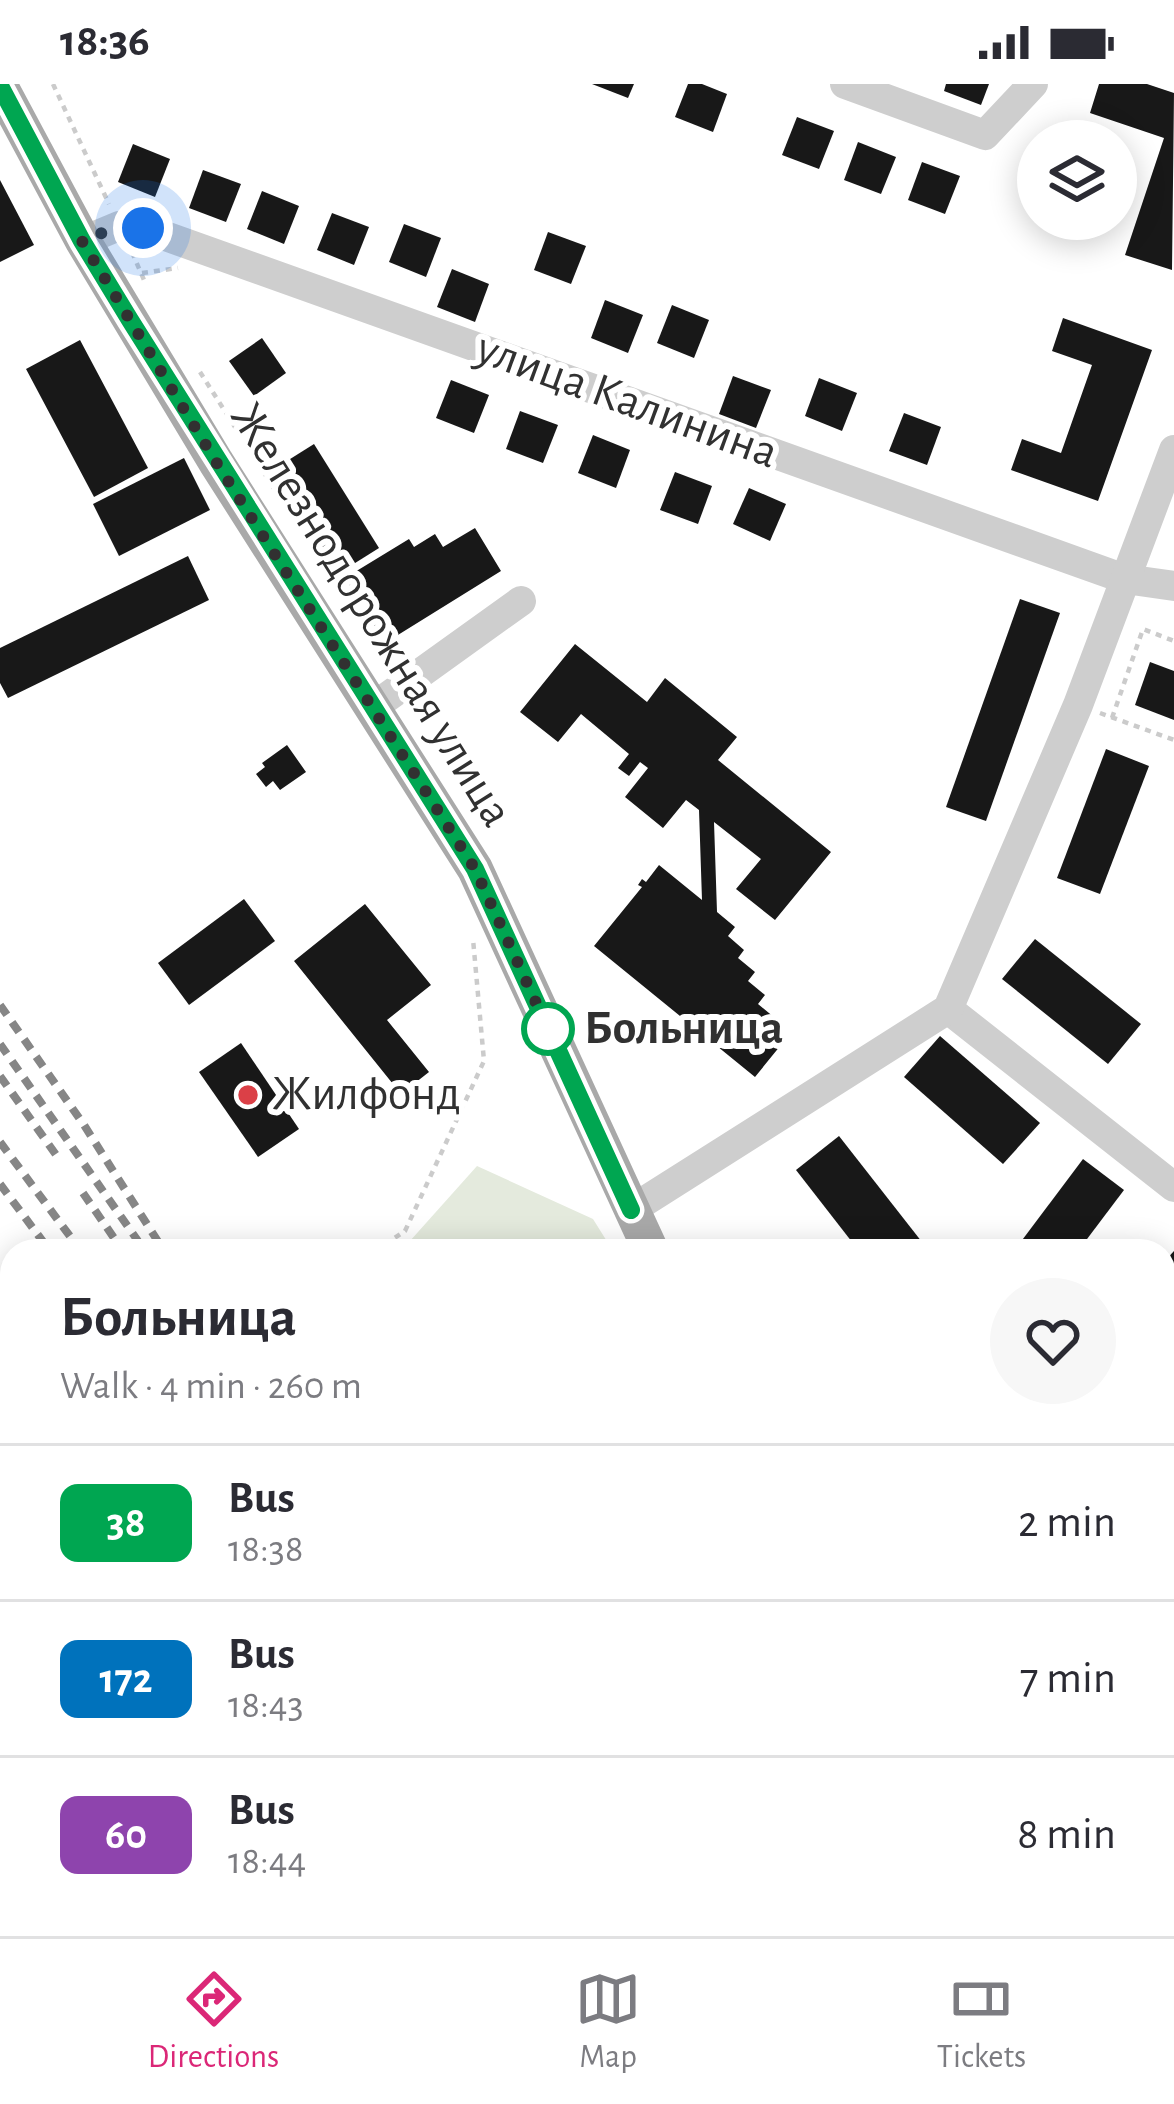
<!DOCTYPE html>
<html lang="en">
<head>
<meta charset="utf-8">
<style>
  :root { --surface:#fff; --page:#f7f7f7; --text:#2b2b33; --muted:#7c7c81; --line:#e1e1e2; --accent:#db2777 }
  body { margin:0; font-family:"Alegreya Sans",sans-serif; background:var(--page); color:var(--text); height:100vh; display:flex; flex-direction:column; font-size:45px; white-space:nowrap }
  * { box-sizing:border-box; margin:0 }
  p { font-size:39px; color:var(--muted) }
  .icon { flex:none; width:66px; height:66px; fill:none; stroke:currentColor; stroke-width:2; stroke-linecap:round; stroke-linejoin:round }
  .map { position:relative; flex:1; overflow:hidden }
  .details { position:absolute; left:0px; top:1155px; width:1176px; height:699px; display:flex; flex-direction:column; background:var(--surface); border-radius:36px 36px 0 0; box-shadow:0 6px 30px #0003 }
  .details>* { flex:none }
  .badge { padding:0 24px; border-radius:18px; font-size:42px; line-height:78px }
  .controls { position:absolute; left:1017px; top:36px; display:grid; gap:24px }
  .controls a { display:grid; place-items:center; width:120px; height:120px; border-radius:50%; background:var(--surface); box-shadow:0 6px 30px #0003; font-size:60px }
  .you { position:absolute; width:60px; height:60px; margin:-30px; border:9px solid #fff; border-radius:50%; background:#1a73e8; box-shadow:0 0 0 18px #1a73e833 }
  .map>.badge { position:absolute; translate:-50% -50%; box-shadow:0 0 0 6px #fff }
  .round { display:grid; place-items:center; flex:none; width:126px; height:126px; border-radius:63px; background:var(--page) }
  .headline { display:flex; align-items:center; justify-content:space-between; height:204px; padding:0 60px }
  h1 { font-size:57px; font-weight:700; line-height:90px }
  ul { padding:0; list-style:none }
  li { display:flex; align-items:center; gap:36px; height:156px; padding:0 60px; border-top:3px solid var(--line) }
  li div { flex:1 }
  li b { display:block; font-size:45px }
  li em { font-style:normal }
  li .badge { min-width:132px; font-weight:700; text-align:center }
  .status { display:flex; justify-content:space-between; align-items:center; height:84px; padding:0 60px; background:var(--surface); direction:ltr }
  .status svg { height:33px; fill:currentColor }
  .dock { display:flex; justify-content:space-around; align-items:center; height:168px; border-top:3px solid var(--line); background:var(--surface); font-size:33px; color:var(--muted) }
  .dock a { display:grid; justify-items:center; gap:6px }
  .dock .current { color:var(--accent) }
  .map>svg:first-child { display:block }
</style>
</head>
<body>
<div class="status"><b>18:36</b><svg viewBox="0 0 49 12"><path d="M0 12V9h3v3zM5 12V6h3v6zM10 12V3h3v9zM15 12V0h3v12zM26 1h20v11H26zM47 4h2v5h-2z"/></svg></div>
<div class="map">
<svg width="1174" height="1852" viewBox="0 0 1174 1852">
  <rect width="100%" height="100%" fill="#fff"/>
  <g fill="#e4eadd">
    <polygon points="477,1082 593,1135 613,1167 401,1167"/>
    <polygon points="784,1842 1063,1842 1071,1852 791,1852"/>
  </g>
  <g fill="#181818">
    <polygon points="592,0 634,0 628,14"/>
    <polygon points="688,0 702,0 727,10 713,48 675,33"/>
    <polygon points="946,0 989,0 981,21 944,7"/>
    <polygon points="1099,0 1147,0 1174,9 1172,186 1125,171 1164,54 1090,29"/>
    <polygon points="797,33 834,47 819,85 782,71"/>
    <polygon points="858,58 896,73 881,110 844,96"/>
    <polygon points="133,60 170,75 155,113 118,98"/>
    <polygon points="922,78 960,92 945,130 908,116"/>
    <polygon points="203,86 241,100 226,138 189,124"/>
    <polygon points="0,96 34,161 0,178"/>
    <polygon points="262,107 299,122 284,160 247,145"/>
    <polygon points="332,129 369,143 354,181 317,166"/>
    <polygon points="404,140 441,154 426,193 389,178"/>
    <polygon points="548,148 586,162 571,200 534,186"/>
    <polygon points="452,185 489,200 475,238 437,223"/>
    <polygon points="605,216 643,231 628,269 591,254"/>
    <polygon points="672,221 709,236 694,274 657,259"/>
    <polygon points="1063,234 1152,266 1098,417 1011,386 1022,355 1061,369 1092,281 1052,267"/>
    <polygon points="262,254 286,289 254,312 229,277"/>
    <polygon points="80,256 148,384 94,413 26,285"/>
    <polygon points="733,292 771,306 756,344 719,330"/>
    <polygon points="819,294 857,309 842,347 805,332"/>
    <polygon points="451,296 489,311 474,349 436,334"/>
    <polygon points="520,327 558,341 543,379 506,365"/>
    <polygon points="904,329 941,343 927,381 889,367"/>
    <polygon points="593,351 630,366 616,404 578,389"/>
    <polygon points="314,360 379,464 336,491 271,387"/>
    <polygon points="184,374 210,426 119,472 93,420"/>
    <polygon points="675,388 712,402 698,440 660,426"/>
    <polygon points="749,404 786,420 770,457 733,440"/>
    <polygon points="475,444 501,487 385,559 345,494 409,455 414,463 435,450 443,463"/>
    <polygon points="188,472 209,516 8,614 0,599 0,564"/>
    <polygon points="1020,515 1060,529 986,737 946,723"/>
    <polygon points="575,560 647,618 665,594 737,653 718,676 831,768 775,836 736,805 761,775 714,738 717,828 735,843 728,852 744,866 738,874 755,888 748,897 765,911 758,920 775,934 768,943 785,956 755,993 594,862 642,803 638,801 642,795 646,798 659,781 702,816 699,726 686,716 663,744 625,713 648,684 640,678 629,692 618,684 629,670 581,630 558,658 520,628"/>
    <polygon points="1150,578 1174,587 1174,636 1135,621"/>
    <polygon points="287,661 306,688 280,706 273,697 266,703 256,690 265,683 262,679"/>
    <polygon points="1106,665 1149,682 1100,810 1057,794"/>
    <polygon points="244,815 275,857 189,921 158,879"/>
    <polygon points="365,820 431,901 387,936 429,988 401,1010 294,877"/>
    <polygon points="1035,855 1141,940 1108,980 1002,895"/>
    <polygon points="940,952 1040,1039 1003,1080 904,993"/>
    <polygon points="241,959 299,1045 258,1073 199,988"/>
    <polygon points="839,1052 929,1167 859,1167 796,1086"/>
    <polygon points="1083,1075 1124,1106 1078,1167 1014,1167"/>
    <polygon points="1174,1167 1174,1304 1164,1295 1164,1178"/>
    <polygon points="1174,1378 1174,1448 1164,1459 1164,1389"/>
    <polygon points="1174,1690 1174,1748 1164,1757 1164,1698"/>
  </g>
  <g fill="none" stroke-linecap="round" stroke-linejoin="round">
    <g stroke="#cbcbcb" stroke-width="4.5" stroke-dasharray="6 6" stroke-linecap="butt">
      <polyline points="53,0 109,120"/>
      <polyline points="132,168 144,196"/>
      <polyline points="142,189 178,184"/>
      <polyline points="200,288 387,582"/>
      <polyline points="1100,629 1174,656"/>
      <polyline points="1112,634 1143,545 1174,557"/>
      <polyline points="375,1167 405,1147 484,977 473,855"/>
      <polyline points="0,1301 12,1321"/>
      <polyline points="0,1517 12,1533"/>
    </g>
    <g stroke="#cecece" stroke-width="30">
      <polyline points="845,0 985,51 1033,0"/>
      <polyline points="83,157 119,142 143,144 1125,495 1174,502"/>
      <polyline points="372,624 521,517"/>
      <polyline points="948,925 1174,1103"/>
      <polyline points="631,1126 948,925 1078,621 1174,366"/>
      <polyline points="1164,1836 1174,1828"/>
      <polyline points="53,1842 55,1852"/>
      <polyline points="211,1842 218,1852"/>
      <polyline points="970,1852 982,1842"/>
    </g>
    <g stroke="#a9a9a9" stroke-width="36">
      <polyline points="0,2 83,157 216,378 475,785 651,1167"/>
      <polyline points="0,1390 12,1406"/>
      <polyline points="0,1464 12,1480"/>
      <polyline points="274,1842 281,1852"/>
      <polyline points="332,1842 340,1852"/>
      <polyline points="1122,1842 1130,1852"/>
    </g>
    <g stroke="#868686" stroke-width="8" stroke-dasharray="12 9" stroke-linecap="butt">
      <polyline points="0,921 84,1041 164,1167"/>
      <polyline points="0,960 138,1157"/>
      <polyline points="0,992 59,1075"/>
      <polyline points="0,1058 81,1167"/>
      <polyline points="0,1100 50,1167"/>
      <polyline points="83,1109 123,1167"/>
      <polyline points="546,1842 553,1852"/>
      <polyline points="571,1842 578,1852"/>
      <polyline points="595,1842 602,1852"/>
      <polyline points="618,1842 625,1852"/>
    </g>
  </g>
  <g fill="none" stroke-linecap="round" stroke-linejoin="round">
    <g stroke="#fff" stroke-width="27">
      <polyline id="line" points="0,2 82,157 130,236 475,785 631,1126"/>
    </g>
    <use href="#line" stroke="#00a651" stroke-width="18"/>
    <polyline stroke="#313131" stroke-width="12" stroke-dasharray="0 21.6" points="143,144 119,142 82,157 216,378 475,785 548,945"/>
  </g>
  <circle fill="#fff" stroke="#00a651" stroke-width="6" cx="548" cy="945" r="24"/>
  <circle fill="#db4047" stroke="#fff" stroke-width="4.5" cx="248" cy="1011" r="12"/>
  <g text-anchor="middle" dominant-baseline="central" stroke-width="12" stroke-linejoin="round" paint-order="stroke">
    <g font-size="48" fill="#313131" stroke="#fff">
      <text transform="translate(627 317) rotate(20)">улица Калинина</text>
      <text transform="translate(371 531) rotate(58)">Железнодорожная улица</text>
    </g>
    <g font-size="48" font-weight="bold" fill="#313131" stroke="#fff" text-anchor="start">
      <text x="584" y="945">Больница</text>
    </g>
    <g font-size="48" fill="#313131" stroke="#fff" text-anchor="start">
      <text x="272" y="1011">Жилфонд</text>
    </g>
  </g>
</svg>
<div class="controls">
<a><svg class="icon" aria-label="layers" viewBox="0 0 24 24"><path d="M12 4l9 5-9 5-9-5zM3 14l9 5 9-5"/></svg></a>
</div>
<div class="you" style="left:143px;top:144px"></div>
<section class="details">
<div class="headline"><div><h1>Больница</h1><p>Walk · 4 min · 260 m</p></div><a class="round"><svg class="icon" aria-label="heart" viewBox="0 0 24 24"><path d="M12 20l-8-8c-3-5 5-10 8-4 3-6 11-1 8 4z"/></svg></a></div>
<ul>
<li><span class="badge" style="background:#00a651;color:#fff">38</span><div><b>Bus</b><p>18:38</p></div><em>2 min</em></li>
<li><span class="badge" style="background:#0072bc;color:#fff">172</span><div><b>Bus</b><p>18:43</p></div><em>7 min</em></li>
<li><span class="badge" style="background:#8e44ad;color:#fff">60</span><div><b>Bus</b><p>18:44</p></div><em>8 min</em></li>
</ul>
</section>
</div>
<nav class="dock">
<a class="current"><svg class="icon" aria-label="directions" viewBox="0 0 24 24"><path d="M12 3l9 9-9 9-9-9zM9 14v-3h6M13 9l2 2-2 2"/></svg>Directions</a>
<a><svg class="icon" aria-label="map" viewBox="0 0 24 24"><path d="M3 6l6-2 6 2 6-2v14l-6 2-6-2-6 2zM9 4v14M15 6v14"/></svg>Map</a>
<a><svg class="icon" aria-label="tickets" viewBox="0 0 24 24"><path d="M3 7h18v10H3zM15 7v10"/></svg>Tickets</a>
</nav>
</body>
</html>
